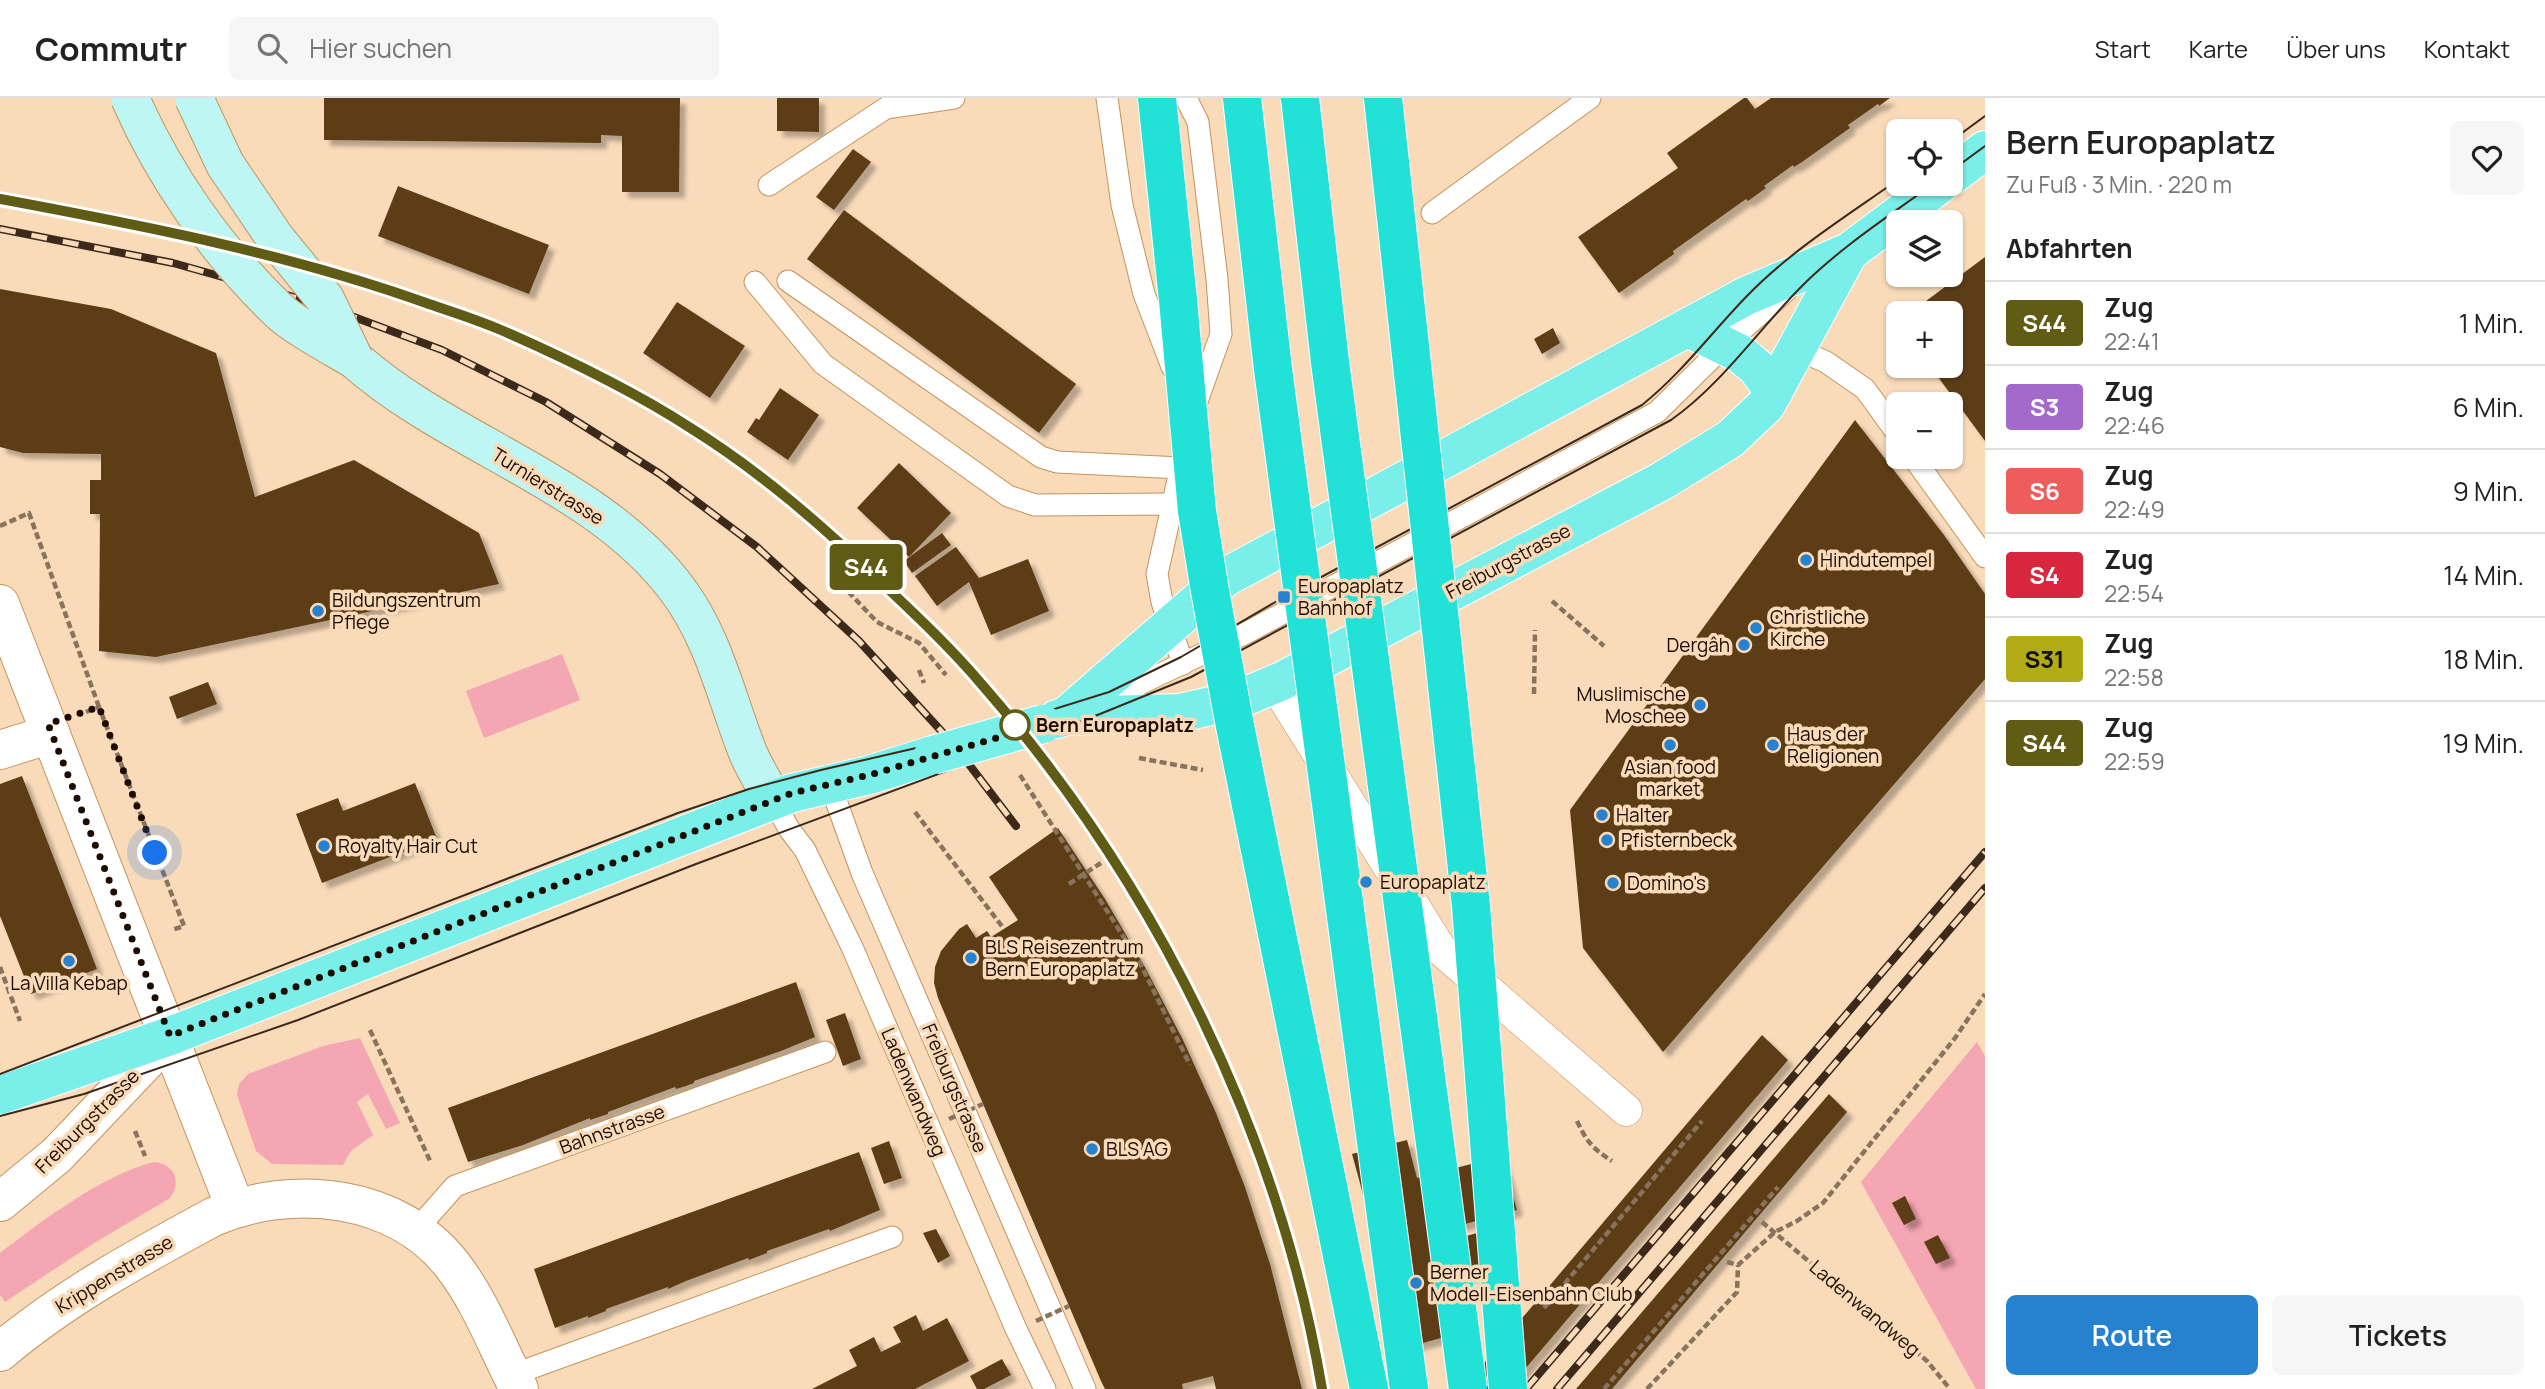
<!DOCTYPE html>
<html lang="de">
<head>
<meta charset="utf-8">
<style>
  :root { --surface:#fff; --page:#f6f6f6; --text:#222; --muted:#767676; --line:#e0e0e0; --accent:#2681ce }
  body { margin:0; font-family:Manrope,sans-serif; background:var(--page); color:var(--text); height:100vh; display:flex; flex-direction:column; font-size:26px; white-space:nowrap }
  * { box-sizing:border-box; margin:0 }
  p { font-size:23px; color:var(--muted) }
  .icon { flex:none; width:38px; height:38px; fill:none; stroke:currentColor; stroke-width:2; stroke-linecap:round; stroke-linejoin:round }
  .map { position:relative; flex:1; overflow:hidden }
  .sheet { display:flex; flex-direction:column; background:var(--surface); width:560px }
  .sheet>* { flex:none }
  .badge { padding:0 14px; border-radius:5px; font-size:24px; line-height:46px }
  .tools { position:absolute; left:1886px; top:21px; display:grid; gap:14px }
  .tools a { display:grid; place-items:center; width:77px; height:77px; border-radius:10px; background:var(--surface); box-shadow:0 2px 5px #0004; font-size:35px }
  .you { position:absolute; width:35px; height:35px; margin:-18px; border:5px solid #fff; border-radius:50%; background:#1a73e8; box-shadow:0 0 0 10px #1a73e833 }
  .map>.badge { position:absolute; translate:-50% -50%; box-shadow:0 0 0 4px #fff }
  h2 { padding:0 21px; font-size:26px; line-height:63px }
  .round { display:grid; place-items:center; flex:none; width:74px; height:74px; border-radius:10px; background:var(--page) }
  .headline { display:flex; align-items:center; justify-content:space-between; height:119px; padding:0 21px }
  h1 { font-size:33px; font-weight:600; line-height:52px }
  .primary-button { display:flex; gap:14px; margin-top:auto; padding:14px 21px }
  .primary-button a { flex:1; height:80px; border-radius:10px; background:var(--accent); color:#fff; font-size:28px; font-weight:600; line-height:80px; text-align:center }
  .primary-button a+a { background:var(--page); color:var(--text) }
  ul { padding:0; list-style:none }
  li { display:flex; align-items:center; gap:21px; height:84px; padding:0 21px; border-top:2px solid var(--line) }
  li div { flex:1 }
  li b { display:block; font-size:26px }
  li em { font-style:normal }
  li .badge { min-width:77px; font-weight:700; text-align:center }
  header { display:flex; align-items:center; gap:42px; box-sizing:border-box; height:98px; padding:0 35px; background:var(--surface); border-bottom:2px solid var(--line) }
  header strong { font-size:33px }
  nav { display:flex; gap:38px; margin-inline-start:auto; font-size:24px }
  .search { width:490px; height:63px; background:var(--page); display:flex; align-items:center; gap:18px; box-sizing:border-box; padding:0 24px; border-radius:10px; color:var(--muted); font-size:26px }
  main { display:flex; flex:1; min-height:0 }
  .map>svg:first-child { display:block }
</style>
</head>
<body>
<header>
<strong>Commutr</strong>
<div class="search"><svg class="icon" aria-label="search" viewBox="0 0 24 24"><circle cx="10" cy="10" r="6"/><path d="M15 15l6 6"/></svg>Hier suchen</div>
<nav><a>Start</a><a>Karte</a><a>Über uns</a><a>Kontakt</a></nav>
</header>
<main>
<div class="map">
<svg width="1985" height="1291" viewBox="0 0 1985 1291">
  <defs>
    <filter id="shadow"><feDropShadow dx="6" dy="6" stdDeviation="2" flood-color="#0004"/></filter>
  </defs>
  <rect width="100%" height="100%" fill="#f9dbba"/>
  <g fill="#f4a6b2">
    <polygon points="562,556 580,602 484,640 466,593"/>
    <polygon points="360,940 400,1025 386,1031 368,996 357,1004 373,1037 351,1053 343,1067 272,1066 256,1053 237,997 239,986 248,976 323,948"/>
    <polygon points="1977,944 1985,958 1985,1291 1976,1291 1861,1084"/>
    <path d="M154,1064c21,2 28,20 16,36l-79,47 -86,57 -5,-7v-42c42,-32 102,-78 154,-91z"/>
  </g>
  <g fill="#5b3d17" filter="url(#shadow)">
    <polygon points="324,0 680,0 679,94 622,94 622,38 601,37 601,45 324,42"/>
    <polygon points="777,0 819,0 819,34 777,33"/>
    <polygon points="1744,0 1747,0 1755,11 1771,0 1890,0 1879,8 1878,6 1848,27 1850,30 1802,64 1794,69 1793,67 1764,88 1766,90 1748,103 1746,101 1673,153 1674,156 1619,195 1578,139 1678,70 1667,55"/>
    <polygon points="853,51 871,64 834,112 816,99"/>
    <polygon points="398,88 549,147 529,196 378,138"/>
    <polygon points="844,112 1076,286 1039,335 807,161"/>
    <polygon points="1985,159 1985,343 1930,268 1951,268 1951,215 1910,215"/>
    <polygon points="0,191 111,211 216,255 255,399 354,362 479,435 499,486 156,559 99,553 100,416 90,416 90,382 101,382 101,356 23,355 0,349"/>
    <polygon points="677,204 745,248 710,300 643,255"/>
    <polygon points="1553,230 1560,245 1542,256 1534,241"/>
    <polygon points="780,290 819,317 788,362 747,334 756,320 759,322"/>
    <polygon points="1855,322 1944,437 1985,496 1985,581 1663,954 1583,850 1570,712"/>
    <polygon points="899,365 951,415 909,459 857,410"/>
    <polygon points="942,435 951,447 912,475 904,463"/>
    <polygon points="956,449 979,480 1028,461 1049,513 991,537 969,484 937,508 915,478"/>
    <polygon points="208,584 217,606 177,621 169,599"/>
    <polygon points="22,678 97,871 31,896 0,818 0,686"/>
    <polygon points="415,685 437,741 322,785 296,716 338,700 343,713"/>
    <polygon points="1058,730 1105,801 1146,871 1183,942 1216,1015 1245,1089 1270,1166 1302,1291 1216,1291 1213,1278 1182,1286 1183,1291 1105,1291 1101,1283 938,900 934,885 935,869 941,853 959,831 967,826 976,840 987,833 991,839 1018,822 989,779"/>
    <polygon points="796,884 815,939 781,953 694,983 694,985 686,988 676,991 675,989 608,1014 608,1016 590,1022 590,1020 523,1047 468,1064 448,1010"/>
    <polygon points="845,915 861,961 843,968 826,922"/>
    <polygon points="1762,937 1788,962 1508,1291 1462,1291"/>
    <polygon points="1829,996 1847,1014 1612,1291 1576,1291"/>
    <polygon points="1407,1042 1417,1080 1502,1058 1517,1112 1432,1135 1459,1235 1405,1250 1352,1056"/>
    <polygon points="889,1043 902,1080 884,1086 871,1050"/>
    <polygon points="859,1054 880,1112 830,1133 829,1131 767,1153 767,1155 749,1162 748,1160 686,1183 668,1191 668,1189 606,1211 606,1213 588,1220 588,1218 555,1230 534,1171"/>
    <polygon points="1905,1098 1916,1121 1904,1127 1892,1105"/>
    <polygon points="936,1131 950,1158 938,1165 923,1135"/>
    <polygon points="1484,1133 1495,1171 1456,1182 1445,1144"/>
    <polygon points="1938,1137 1950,1160 1936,1166 1924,1144"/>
    <polygon points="916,1217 923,1233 947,1220 969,1263 915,1291 812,1291 857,1268 849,1252 874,1239 881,1254 901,1244 893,1229"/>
    <polygon points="1002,1261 1011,1277 984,1291 977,1291 970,1278"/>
  </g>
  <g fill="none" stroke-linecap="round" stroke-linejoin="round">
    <g stroke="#c3935c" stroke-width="23">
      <g id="service">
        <polyline points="1107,0 1122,107 1144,196 1172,269"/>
        <polyline points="1186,0 1198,24 1217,181 1221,236 1195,309"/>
        <polyline points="769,87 886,10 954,0"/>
        <polyline points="1432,115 1590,0"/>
        <polyline points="788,183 1041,359 1057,364 1181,370"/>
        <polyline points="755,184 823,266 1008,398 1035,407 1173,406"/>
        <polyline points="1796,251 1826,264 1865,291 1899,338"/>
        <polyline points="1913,359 1985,459"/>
        <polyline points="1182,364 1157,476 1162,504 1183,566"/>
        <polyline points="1098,606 1246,535 1657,314 1724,248 1786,193"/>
        <polyline points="830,686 862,775 1085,1291"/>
        <polyline points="773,702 789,731 805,752 852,849 1016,1231 1045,1291"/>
        <polyline points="416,1132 455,1088 825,954"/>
        <polyline points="512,1277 892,1139"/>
      </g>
    </g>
    <g stroke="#c3935c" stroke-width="33">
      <polyline id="pedestrian" points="1275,586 1441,852 1626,1012"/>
    </g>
    <g stroke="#c3935c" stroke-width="40">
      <g id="minor">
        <polyline points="0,506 235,1109"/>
        <polyline points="0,652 51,636"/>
        <polyline points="0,1104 57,1057 170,938"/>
        <path d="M0,1254c65,-55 139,-95 213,-135 80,-34 185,-23 240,49 28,36 45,83 66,123"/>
      </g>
    </g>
    <g stroke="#c3935c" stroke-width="40">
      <path id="secondary" d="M354,261c98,87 243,123 323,230 37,49 49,108 71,164 7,16 17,32 25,47"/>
    </g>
    <g stroke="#fff" stroke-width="40">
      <g id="primary">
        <polyline points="1951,78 1985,52"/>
        <polyline points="1688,230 1739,255 1756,269 1774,293"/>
        <polyline points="1066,618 1226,479 1746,198 1849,154 1940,86"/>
        <polyline points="1057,621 1066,618 1180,615 1237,602 1282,583 1662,383 1730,341 1766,307 1849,154"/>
        <polyline points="0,997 170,938 792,695 869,677 933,657"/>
      </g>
    </g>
    <g stroke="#fff" stroke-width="40">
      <polyline id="motorway" points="1157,0 1178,202"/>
    </g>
    <g stroke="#8a735c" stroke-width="4.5" stroke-dasharray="7 3.5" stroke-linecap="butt">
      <polyline points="0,428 29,415 99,609"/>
      <polyline points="841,486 877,524 919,545 946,577"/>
      <polyline points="1552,503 1604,548"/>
      <polyline points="919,572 924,585"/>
      <polyline points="1534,596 1535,532"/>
      <polyline points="86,614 99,609 184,828 172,832"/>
      <polyline points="1139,660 1203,672"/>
      <polyline points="1020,677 1139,863 1190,967"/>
      <polyline points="915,714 1004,831"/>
      <polyline points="1069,786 1101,765"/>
      <polyline points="0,869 20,923"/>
      <polyline points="370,932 431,1065"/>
      <path d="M1577,1023c10,21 15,27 35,40"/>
      <polyline points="135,1033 145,1058"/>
      <polyline points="1762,1124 1927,1263 1950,1291"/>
      <polyline points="1727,1164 1738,1167 1775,1134 1797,1123 1823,1105 1955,940 1985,896"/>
      <polyline points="1544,1210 1702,1023"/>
      <polyline points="1604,1291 1778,1089"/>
      <polyline points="1647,1291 1737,1194 1738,1167"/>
    </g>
    <use href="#service" stroke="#fff" stroke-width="21"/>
    <use href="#pedestrian" stroke="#fff" stroke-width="32"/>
    <use href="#minor" stroke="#fff" stroke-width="38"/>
    <use href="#secondary" stroke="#bdf6f3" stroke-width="38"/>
    <use href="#primary" stroke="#7aeee8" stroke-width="38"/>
    <use href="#motorway" stroke="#22e2d8" stroke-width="38"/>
    <g stroke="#3c291a" stroke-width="2">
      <polyline points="1951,43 1985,18"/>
      <polyline points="1951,73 1985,48"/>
      <path d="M0,976l678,-261 71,-24 72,-19 147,-34 141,-44 72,-35 103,-60 358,-192c40,-32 69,-72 104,-108 44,-46 101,-81 153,-118"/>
      <path d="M0,1018l84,-22 214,-74 398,-156 404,-150 91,-37 480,-257c51,-36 87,-90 131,-134 39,-39 87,-70 131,-102"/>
    </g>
    <g stroke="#3c291a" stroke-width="8">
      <g id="rail">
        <path d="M0,101c145,27 291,54 429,105 24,8 49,16 72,26 64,28 130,59 188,97 70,45 134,99 194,157 35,33 70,66 101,103 171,198 294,444 338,702"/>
        <polyline points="0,131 173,165 322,207 442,252 546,304 660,376 757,449 859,543 955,648 1016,728"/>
        <polyline points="1526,1291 1985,754"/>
        <polyline points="1557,1291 1985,790"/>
      </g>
    </g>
    <use href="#rail" stroke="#f9dbba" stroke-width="5" stroke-dasharray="16" stroke-linecap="butt"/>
    <g stroke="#c3935c" stroke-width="40" stroke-linecap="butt">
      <g id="secondary-bridge">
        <path d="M130,0c34,78 86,152 147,211 17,17 55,37 77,50"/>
        <polyline points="194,0 225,66 275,140 325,201 354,261"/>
      </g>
    </g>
    <g stroke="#fff" stroke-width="40" stroke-linecap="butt">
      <polyline id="primary-bridge" points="933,657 1043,626"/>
    </g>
    <g stroke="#fff" stroke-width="40" stroke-linecap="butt">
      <g id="motorway-bridge">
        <polyline points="1242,0 1273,271 1409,1291"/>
        <polyline points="1300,0 1330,264 1468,1291"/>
        <polyline points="1383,0 1471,808 1508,1291"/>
        <polyline points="1178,202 1197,413 1210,493 1235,628 1369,1291"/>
      </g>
    </g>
    <g stroke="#8a735c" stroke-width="4.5" stroke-dasharray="7 3.5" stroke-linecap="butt">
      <polyline points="949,1021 983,1006"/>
      <polyline points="1036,1223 1069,1208"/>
    </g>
    <use href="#secondary-bridge" stroke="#bdf6f3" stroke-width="38"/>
    <use href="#primary-bridge" stroke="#7aeee8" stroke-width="38"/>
    <use href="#motorway-bridge" stroke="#22e2d8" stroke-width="38"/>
  </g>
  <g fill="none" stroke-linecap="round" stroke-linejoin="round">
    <g stroke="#fff" stroke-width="16">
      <path id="line" d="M0,101c145,27 290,55 429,105 24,8 49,16 72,26 64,28 129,59 188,97 71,44 134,99 194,157 35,33 70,66 101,103 170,195 295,447 338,702"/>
    </g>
    <use href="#line" stroke="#605b15" stroke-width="10"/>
    <polyline stroke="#1d0c00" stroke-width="7" stroke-dasharray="0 12.6" points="155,755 99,609 48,626 170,938 792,695 869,677 1007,637 1015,627"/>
  </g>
  <g fill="#2681ce" stroke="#f9dbba" stroke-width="2.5">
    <circle cx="1806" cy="462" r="7"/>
    <rect x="1277" y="492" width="14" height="14" rx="3.5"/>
    <circle cx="318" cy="513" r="7"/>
    <circle cx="1756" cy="530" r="7"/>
    <circle cx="1744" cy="547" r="7"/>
    <circle cx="1700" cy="607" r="7"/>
    <circle cx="1670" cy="647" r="7"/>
    <circle cx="1773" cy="647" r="7"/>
    <circle cx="1602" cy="717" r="7"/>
    <circle cx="1607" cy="742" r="7"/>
    <circle cx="324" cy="748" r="7"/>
    <circle cx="1366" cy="784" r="7"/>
    <circle cx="1613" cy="785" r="7"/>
    <circle cx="971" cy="860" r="7"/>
    <circle cx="69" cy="863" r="7"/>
    <circle cx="1092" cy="1051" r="7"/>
    <circle cx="1416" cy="1185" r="7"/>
  </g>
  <circle fill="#fff" stroke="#605b15" stroke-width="3.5" cx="1015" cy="627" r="14"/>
  <g text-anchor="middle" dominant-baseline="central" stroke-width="7" stroke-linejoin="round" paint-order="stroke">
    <g font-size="19" fill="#1d0c00" stroke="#f9dbba">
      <text transform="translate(548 388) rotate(32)">Turnierstrasse</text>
      <text transform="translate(1508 463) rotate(-28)">Freiburgstrasse</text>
      <text transform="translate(955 990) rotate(67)">Freiburgstrasse</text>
      <text transform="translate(914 994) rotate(67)">Ladenwandweg</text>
      <text transform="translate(87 1023) rotate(-45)">Freiburgstrasse</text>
      <text transform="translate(612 1031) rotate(-20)">Bahnstrasse</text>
      <text transform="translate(114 1176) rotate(-31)">Krippenstrasse</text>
      <text transform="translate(1865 1210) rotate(40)">Ladenwandweg</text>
    </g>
    <g font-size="19" fill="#1d0c00" stroke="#f9dbba" text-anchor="start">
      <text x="1820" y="462">Hindutempel</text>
      <text x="1298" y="488">Europaplatz<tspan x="1298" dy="22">Bahnhof</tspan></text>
      <text x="332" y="502">Bildungszentrum<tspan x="332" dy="22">Pflege</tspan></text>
      <text x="1770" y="519">Christliche<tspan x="1770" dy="22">Kirche</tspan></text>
      <text x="1730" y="547" text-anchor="end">Dergâh</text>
      <text x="1686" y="596" text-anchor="end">Muslimische<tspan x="1686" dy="22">Moschee</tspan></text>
      <text x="1787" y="636">Haus der<tspan x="1787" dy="22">Religionen</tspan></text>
      <text x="1670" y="669" text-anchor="middle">Asian food<tspan x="1670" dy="22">market</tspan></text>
      <text x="1616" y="717">Halter</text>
      <text x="1621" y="742">Pfisternbeck</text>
      <text x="338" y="748">Royalty Hair Cut</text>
      <text x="1380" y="784">Europaplatz</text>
      <text x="1627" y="785">Domino's</text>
      <text x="985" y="849">BLS Reisezentrum<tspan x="985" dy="22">Bern Europaplatz</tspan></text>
      <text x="69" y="885" text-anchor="middle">La Villa Kebap</text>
      <text x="1106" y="1051">BLS AG</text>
      <text x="1430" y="1174">Berner<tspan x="1430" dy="22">Modell-Eisenbahn Club</tspan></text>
    </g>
    <g font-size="19" font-weight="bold" fill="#1d0c00" stroke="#f9dbba" text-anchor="start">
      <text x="1036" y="627">Bern Europaplatz</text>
    </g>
  </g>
</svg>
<div class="tools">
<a><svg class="icon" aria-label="locate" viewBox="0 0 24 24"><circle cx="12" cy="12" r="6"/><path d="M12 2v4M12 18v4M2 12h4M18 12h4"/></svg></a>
<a><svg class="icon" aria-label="layers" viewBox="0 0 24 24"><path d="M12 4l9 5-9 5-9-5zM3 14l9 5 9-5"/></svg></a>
<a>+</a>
<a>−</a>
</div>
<div class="you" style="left:155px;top:755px"></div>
<b class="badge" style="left:866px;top:469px;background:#605b15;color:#fff">S44</b>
</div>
<section class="sheet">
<div class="headline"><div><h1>Bern Europaplatz</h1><p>Zu Fuß · 3 Min. · 220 m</p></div><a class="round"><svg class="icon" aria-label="heart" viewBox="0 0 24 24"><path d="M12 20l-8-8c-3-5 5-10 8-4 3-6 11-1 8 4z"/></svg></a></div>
<h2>Abfahrten</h2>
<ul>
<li><span class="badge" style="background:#605b15;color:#fff">S44</span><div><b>Zug</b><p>22:41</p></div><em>1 Min.</em></li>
<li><span class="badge" style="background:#a369cb;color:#fff">S3</span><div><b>Zug</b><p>22:46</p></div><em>6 Min.</em></li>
<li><span class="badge" style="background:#ee5c5b;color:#fff">S6</span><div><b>Zug</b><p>22:49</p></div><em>9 Min.</em></li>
<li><span class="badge" style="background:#d7263d;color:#fff">S4</span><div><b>Zug</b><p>22:54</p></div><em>14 Min.</em></li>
<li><span class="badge" style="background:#b1ab16;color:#111">S31</span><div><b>Zug</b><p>22:58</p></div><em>18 Min.</em></li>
<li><span class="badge" style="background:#605b15;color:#fff">S44</span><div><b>Zug</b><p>22:59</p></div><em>19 Min.</em></li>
</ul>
<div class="primary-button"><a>Route</a><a>Tickets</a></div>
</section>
</main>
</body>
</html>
